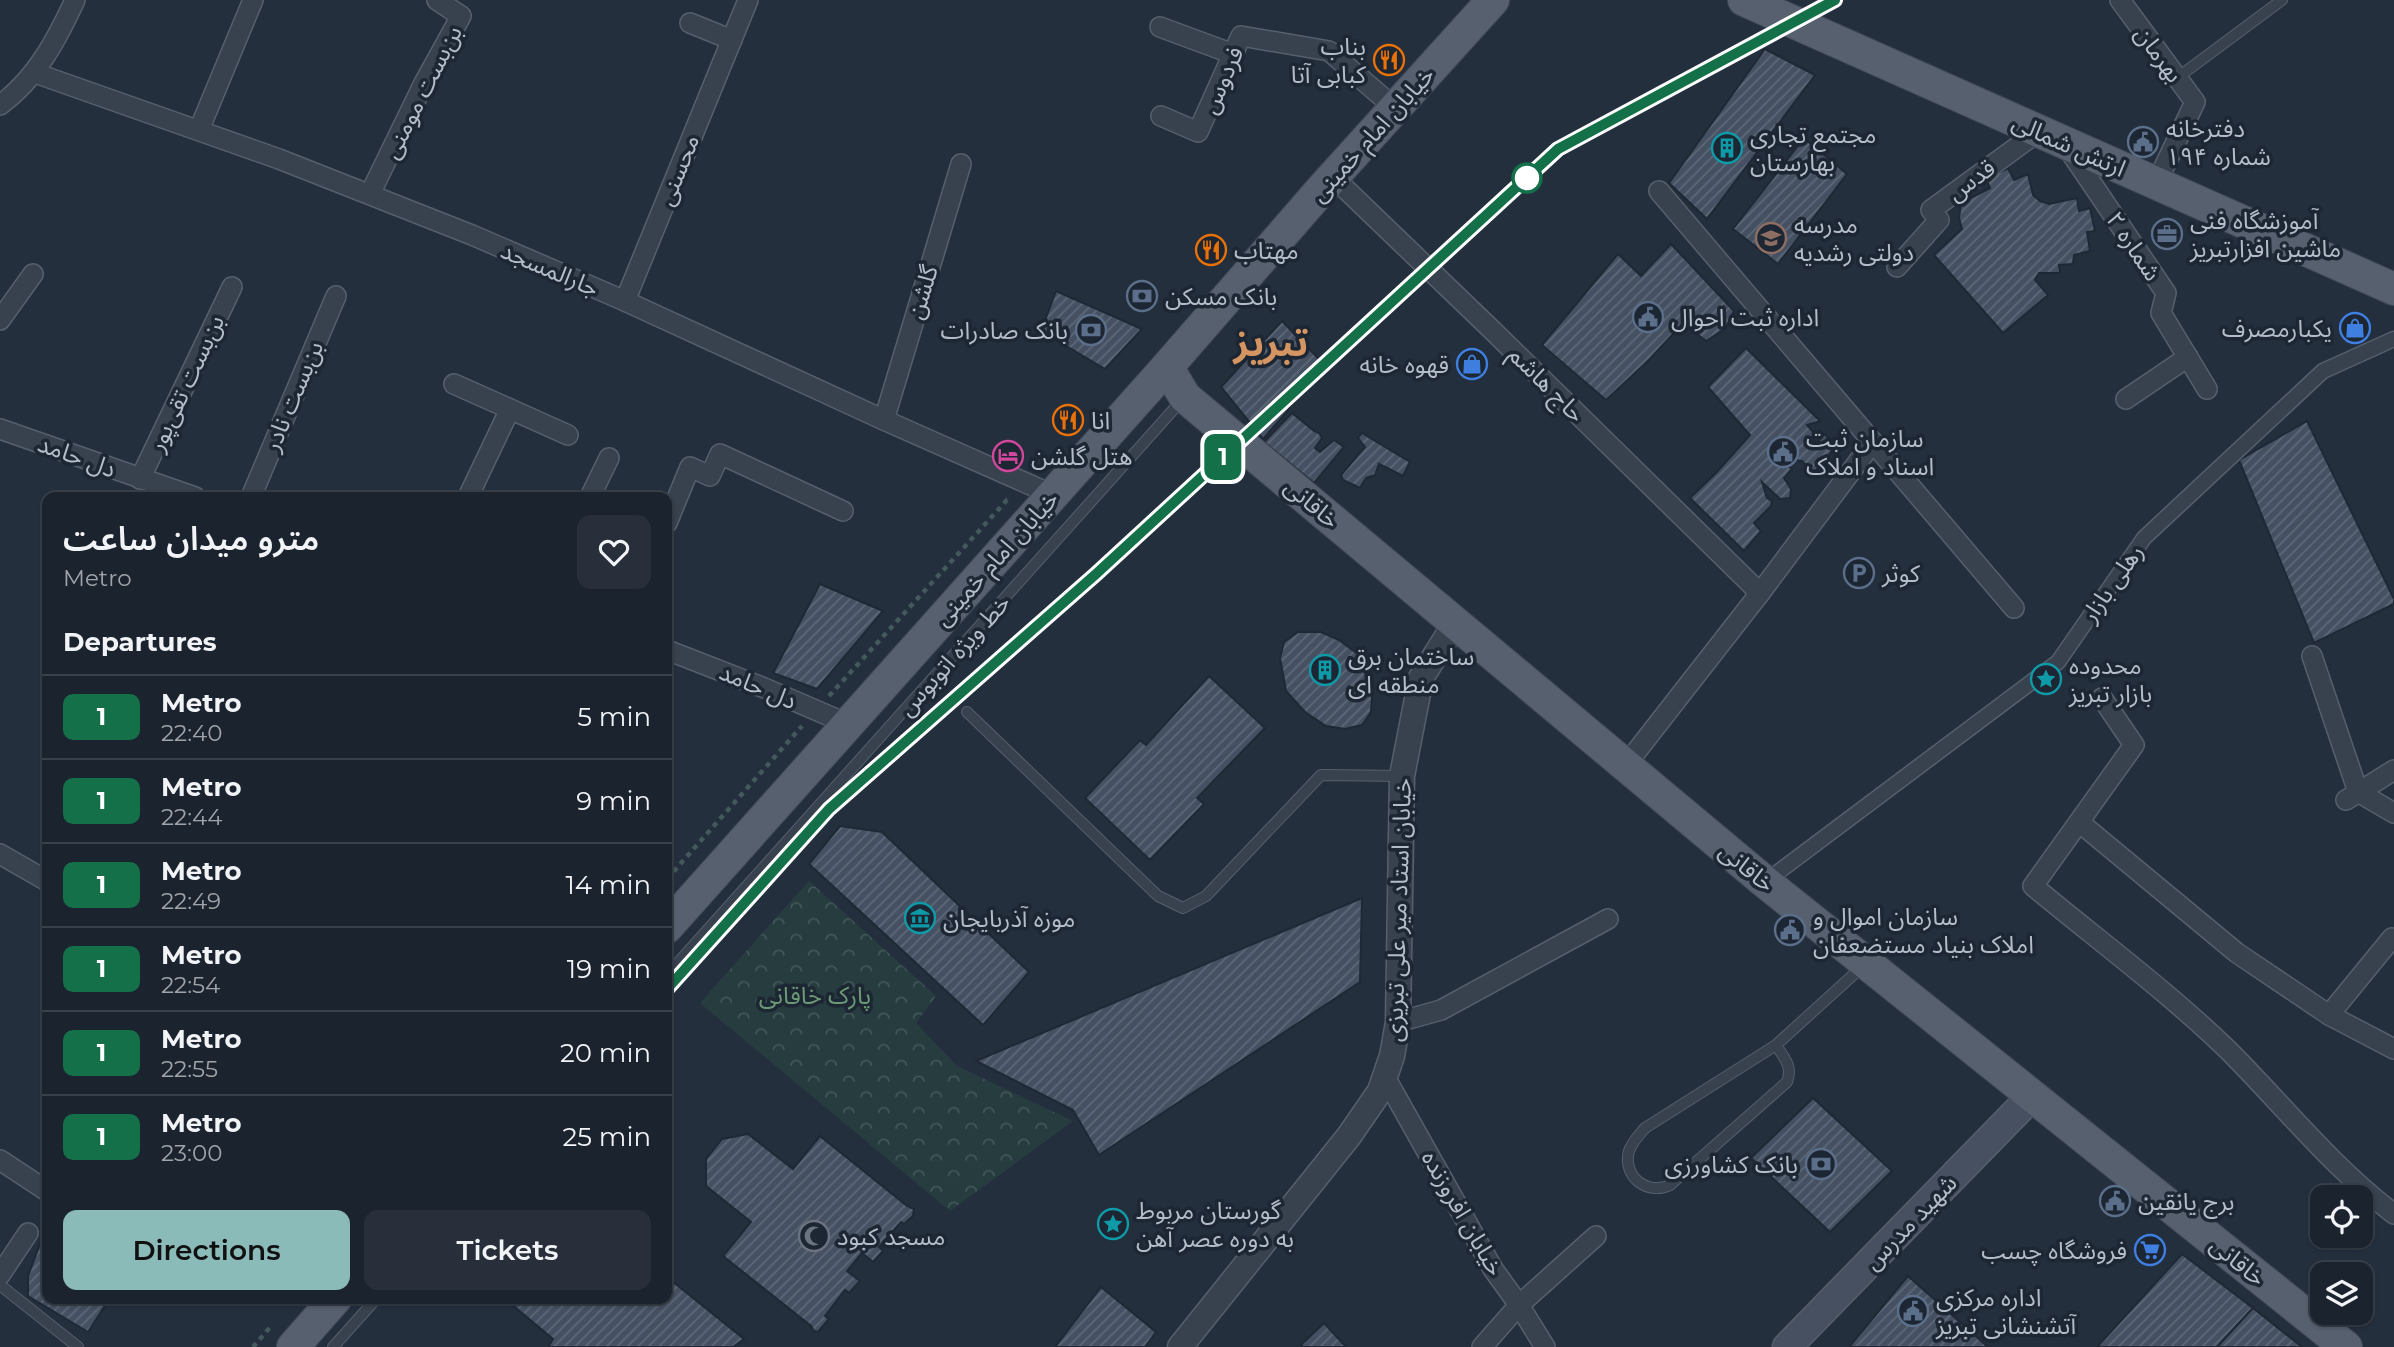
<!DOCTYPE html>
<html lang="en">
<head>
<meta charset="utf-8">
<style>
  :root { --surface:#1b232e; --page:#282f3a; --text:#f1f3f6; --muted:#a0a4aa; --line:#39404a; --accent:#8bbbb9 }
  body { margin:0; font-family:Montserrat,"Noto Sans Arabic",sans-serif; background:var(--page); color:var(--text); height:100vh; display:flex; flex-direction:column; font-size:26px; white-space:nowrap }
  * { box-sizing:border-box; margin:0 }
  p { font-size:23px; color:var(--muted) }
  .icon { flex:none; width:38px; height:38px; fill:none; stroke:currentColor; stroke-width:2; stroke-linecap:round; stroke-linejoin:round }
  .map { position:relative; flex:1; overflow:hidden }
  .drawer { position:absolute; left:42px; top:492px; width:630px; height:812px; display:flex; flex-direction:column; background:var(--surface); border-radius:14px; box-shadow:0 2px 5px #0004,0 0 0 2px var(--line) }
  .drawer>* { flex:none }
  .badge { padding:0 14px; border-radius:10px; font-size:24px; line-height:46px }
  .fabs { position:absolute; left:2310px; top:1185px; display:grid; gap:14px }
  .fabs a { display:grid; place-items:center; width:63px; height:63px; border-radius:14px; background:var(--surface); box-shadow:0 2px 5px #0004,0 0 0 2px var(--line); font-size:35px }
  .map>.badge { position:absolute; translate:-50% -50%; box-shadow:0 0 0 4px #fff }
  h2 { padding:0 21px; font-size:26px; line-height:63px }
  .round { display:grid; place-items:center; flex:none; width:74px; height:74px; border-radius:14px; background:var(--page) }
  .headline { display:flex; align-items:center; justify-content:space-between; height:119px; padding:0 21px }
  h1 { font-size:33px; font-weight:600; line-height:52px }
  .primary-button { display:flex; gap:14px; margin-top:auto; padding:14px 21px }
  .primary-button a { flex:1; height:80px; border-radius:14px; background:var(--accent); color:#111; font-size:28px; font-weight:600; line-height:80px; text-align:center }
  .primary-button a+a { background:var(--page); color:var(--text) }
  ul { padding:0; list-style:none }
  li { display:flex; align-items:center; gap:21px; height:84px; padding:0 21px; border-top:2px solid var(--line) }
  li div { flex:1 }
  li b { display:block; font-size:26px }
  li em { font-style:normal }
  li .badge { min-width:77px; font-weight:700; text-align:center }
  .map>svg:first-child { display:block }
</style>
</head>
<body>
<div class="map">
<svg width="2394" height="1347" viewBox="0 0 2394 1347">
  <defs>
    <pattern id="forest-crowns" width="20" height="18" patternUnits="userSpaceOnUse" patternTransform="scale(1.75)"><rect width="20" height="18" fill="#263c3f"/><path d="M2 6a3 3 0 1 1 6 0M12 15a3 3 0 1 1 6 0" fill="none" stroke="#435659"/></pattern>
    <pattern id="building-hatch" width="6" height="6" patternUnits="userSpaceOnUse" patternTransform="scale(1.75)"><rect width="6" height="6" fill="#455162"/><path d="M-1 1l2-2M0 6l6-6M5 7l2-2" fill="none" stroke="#5d6877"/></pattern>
  </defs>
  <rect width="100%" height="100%" fill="#242f3e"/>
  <polygon fill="url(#forest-crowns)" points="809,881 936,996 916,1023 957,1066 1073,1121 950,1211 700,1003"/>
  <g fill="url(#building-hatch)" stroke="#1f2835" stroke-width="2">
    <polygon points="1765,49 1815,75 1707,219 1669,183"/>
    <polygon points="1804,138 1847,174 1778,264 1733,229"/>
    <polygon points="2008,168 2014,180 2028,174 2033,195 2040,201 2049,204 2077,198 2079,211 2090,208 2095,231 2087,232 2090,251 2074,255 2073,264 2059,265 2060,273 2039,273 2035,280 2048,295 2003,333 1934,255 1962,229 1959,218 1961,203 1990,188 1986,179"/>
    <polygon points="1671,244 1734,311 1726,328 1706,341 1683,323 1649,360 1606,400 1542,345 1618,254 1641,276"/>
    <polygon points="1056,291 1142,329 1105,369 1041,331"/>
    <polygon points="1282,321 1322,362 1287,399 1289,409 1263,439 1221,387"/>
    <polygon points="1746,348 1820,421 1807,425 1815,434 1809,440 1818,442 1824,434 1837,445 1814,473 1802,461 1795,460 1791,464 1782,461 1792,469 1784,478 1791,489 1790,498 1780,499 1762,482 1767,498 1772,501 1771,506 1754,523 1761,531 1744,551 1690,498 1717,472 1750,435 1708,387"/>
    <polygon points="1292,413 1314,431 1319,433 1322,438 1315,448 1320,452 1334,440 1344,447 1314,483 1264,442"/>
    <polygon points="2307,421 2394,599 2394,604 2314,643 2239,460"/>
    <polygon points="1362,433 1410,462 1403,476 1379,464 1375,475 1366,478 1360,488 1343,480 1341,475 1365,447 1358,438"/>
    <polygon points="820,584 883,611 817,689 773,673"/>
    <polygon points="1298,632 1321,632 1339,640 1359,655 1373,682 1371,712 1362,725 1345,729 1326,726 1305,712 1286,691 1280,658 1284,642"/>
    <polygon points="1209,676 1265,728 1197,798 1204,804 1150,860 1085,798 1140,740 1146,745"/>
    <polygon points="840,826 882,832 1029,972 983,1025 809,864"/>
    <polygon points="1362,898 1360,982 1099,1155 1073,1110 976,1061"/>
    <polygon points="1813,1098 1892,1171 1830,1232 1751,1158"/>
    <polygon points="748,1134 793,1169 820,1136 907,1206 914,1209 913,1216 904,1224 901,1222 879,1247 883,1251 873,1262 862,1253 847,1271 860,1281 849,1293 845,1290 825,1316 829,1319 818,1332 814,1331 811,1326 723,1256 751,1222 706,1186 706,1159 722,1139"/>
    <polygon points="47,1234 47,1298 110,1298 88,1332 28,1296 28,1276 41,1241"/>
    <polygon points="2182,1254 2253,1308 2217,1347 2097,1347"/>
    <polygon points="1908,1276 1988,1347 1849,1347"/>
    <polygon points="667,1277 744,1339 733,1347 548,1347 553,1339 504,1298 667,1298"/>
    <polygon points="1101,1287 1156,1332 1145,1347 1055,1347"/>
    <polygon points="2253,1308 2302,1347 2217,1347"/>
    <polygon points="1324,1323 1346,1347 1303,1347 1301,1345"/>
  </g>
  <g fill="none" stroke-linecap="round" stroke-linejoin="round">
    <g stroke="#565f6c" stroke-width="12">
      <g id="service">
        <polyline points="2177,78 2282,0"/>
        <polyline points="967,712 1158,896 1183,908 1206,896 1321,775 1401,776"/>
        <polyline points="667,975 1182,400"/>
        <path d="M1776,1045c8,13 17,21 11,37l-117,103c-23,11 -48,-9 -41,-34 3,-9 10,-16 16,-23l131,-83 87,-79"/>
        <polyline points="0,1285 78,1347"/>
        <polyline points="333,1347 377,1298"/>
      </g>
    </g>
    <g stroke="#565f6c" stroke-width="17">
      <polyline id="pedestrian" points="1765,882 2058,662 2144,538 2323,371 2394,339"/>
    </g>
    <g stroke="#565f6c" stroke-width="22">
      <g id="minor">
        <polyline points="2120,0 2195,102 2156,184"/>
        <polyline points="690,23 732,40"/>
        <polyline points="1160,27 1233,54"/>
        <polyline points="35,73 279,159 472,235 625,301 884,420 1053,495"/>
        <path d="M0,105c36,-26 57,-66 75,-105"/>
        <polyline points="1161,116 1198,132 1241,36 1329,51 1395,108"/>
        <polyline points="199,130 253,0"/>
        <polyline points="2067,147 2166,293 2161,313 2207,389"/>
        <polyline points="1333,177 1490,328 1760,593"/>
        <polyline points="1659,191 2014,608"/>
        <polyline points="370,194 424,83 461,16 437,0"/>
        <polyline points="1897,267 1939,220 1931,210 2039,131"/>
        <polyline points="625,301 748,0"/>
        <polyline points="0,320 33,274"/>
        <polyline points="454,384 510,409"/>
        <polyline points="2126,399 2188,357"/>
        <polyline points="884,420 961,164"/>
        <polyline points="0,429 195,497"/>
        <polyline points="140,479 232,287"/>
        <polyline points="251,497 336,296"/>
        <polyline points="468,497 510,409 568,435"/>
        <polyline points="590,497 609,458"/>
        <polyline points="667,523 690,467 710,476 720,454 843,511"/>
        <polyline points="667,650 762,687 848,724"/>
        <polyline points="2312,656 2358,792 2394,813"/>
        <path d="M2102,698l32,47 -101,141c65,54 134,105 195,164 55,55 104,117 166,164"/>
        <polyline points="1625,766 1760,593 1873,442"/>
        <polyline points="2346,800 2394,770"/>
        <polyline points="2079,822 2237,953 2329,1015 2394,1049"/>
        <polyline points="0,854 47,881"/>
        <polyline points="2329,1015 2392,938"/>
        <polyline points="1398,1022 1441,1010 1608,919"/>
        <polyline points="1385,1077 1493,1269 1519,1305 1545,1347"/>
        <polyline points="0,1160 47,1191"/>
        <polyline points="0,1275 28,1233"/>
        <polyline points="1482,1347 1519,1305 1596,1236"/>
      </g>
    </g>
    <g stroke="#565f6c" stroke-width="27">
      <polyline id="tertiary" points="1180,1347 1349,1136 1380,1091 1392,1056 1398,1022 1402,776 1421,678 1455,624"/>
    </g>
    <g stroke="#565f6c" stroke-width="31">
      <polyline id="secondary" points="1787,1347 2032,1096"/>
    </g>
    <g stroke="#414a57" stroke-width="34">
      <g id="primary">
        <polyline points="1744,0 2394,289"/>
        <polyline points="1167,367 1185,397 1765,882 2346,1347"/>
        <polyline points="667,927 1167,367 1321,190 1493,0"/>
        <polyline points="293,1347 336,1298"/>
      </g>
    </g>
    <g stroke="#44595c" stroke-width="4.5" stroke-dasharray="5 5" stroke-linecap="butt">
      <polyline points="829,696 1007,500 1010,500"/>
      <polyline points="667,879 802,726"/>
      <polyline points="253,1347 272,1325"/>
    </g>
    <use href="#service" stroke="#38414e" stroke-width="10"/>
    <use href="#pedestrian" stroke="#38414e" stroke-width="14"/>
    <use href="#minor" stroke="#38414e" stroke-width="19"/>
    <use href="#tertiary" stroke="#38414e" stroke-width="24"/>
    <use href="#secondary" stroke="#465061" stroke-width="28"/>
    <use href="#primary" stroke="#56606e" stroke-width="32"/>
  </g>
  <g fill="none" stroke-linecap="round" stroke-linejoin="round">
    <g stroke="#fff" stroke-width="16">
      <polyline id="line" points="667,989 829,809 1096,574 1558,149 1835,0"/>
    </g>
    <use href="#line" stroke="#147049" stroke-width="10"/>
  </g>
  <defs>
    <g id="restaurant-ring" transform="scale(1.575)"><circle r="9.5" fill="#1d2633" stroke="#e8710a" stroke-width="1.5"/><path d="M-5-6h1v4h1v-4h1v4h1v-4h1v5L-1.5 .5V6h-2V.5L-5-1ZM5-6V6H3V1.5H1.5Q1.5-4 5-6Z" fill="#e8710a"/></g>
    <g id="civic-ring" transform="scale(1.575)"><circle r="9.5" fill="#1d2633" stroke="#5c6f8a" stroke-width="1.5"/><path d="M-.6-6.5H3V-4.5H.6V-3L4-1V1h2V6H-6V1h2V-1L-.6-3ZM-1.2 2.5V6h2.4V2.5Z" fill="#5c6f8a"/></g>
    <g id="building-ring" transform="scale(1.575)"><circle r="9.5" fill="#1d2633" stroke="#0f9aa8" stroke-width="1.5"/><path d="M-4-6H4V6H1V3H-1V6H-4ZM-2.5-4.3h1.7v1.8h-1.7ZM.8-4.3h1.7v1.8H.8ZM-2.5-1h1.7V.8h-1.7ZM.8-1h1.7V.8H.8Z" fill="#0f9aa8"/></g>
    <g id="office-ring" transform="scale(1.575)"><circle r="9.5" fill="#1d2633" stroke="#5c6f8a" stroke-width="1.5"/><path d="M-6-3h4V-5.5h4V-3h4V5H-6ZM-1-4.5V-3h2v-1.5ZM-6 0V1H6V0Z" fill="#5c6f8a"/></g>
    <g id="school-ring" transform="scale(1.575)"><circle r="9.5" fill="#1d2633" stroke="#8d6e63" stroke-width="1.5"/><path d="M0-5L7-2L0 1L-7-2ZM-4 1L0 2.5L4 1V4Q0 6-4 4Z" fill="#8d6e63"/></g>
    <g id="bank-ring" transform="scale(1.575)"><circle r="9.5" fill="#1d2633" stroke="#5c6f8a" stroke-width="1.5"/><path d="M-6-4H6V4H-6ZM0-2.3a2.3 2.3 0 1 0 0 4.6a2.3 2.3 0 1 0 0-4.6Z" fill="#5c6f8a"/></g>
    <g id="shop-ring" transform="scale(1.575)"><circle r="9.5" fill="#1d2633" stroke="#3f7fe0" stroke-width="1.5"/><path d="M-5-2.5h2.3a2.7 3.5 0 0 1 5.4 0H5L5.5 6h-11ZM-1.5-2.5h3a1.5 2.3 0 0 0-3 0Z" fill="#3f7fe0"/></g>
    <g id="hotel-ring" transform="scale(1.575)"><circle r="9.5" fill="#1d2633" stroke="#d1479c" stroke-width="1.5"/><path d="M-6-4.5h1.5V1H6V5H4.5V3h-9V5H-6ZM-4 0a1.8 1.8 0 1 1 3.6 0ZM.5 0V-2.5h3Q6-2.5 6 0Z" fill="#d1479c"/></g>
    <g id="parking-ring" transform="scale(1.575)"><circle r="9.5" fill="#1d2633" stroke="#5c6f8a" stroke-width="1.5"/><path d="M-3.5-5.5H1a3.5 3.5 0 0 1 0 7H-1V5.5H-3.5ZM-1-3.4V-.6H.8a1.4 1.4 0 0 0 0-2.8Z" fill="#5c6f8a"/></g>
    <g id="sight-ring" transform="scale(1.575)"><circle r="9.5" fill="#1d2633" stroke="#0f9aa8" stroke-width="1.5"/><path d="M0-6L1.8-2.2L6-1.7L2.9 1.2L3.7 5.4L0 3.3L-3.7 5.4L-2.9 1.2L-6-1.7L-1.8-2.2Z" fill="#0f9aa8"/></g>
    <g id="museum-ring" transform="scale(1.575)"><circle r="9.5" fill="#1d2633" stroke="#0f9aa8" stroke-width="1.5"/><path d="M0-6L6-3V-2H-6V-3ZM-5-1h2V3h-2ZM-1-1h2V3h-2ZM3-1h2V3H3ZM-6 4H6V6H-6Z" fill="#0f9aa8"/></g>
    <g id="mosque-ring" transform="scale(1.575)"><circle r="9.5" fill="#1d2633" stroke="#6b7280" stroke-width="1.5"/><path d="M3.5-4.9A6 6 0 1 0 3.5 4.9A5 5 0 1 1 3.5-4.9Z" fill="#6b7280"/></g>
    <g id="supermarket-ring" transform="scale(1.575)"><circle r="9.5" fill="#1d2633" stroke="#3f7fe0" stroke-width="1.5"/><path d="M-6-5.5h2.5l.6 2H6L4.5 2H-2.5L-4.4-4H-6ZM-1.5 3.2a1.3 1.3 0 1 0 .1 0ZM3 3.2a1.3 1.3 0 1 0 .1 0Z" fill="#3f7fe0"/></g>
  </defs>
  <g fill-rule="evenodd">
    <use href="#restaurant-ring" x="1389" y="60"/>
    <use href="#civic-ring" x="2143" y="142"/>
    <use href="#building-ring" x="1727" y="148"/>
    <use href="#office-ring" x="2167" y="234"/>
    <use href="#school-ring" x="1771" y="238"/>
    <use href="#restaurant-ring" x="1211" y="250"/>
    <use href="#bank-ring" x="1142" y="296"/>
    <use href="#civic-ring" x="1648" y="317"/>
    <use href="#shop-ring" x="2355" y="328"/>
    <use href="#bank-ring" x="1091" y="330"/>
    <use href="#shop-ring" x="1472" y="364"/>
    <use href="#restaurant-ring" x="1068" y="420"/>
    <use href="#civic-ring" x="1783" y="452"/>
    <use href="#hotel-ring" x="1008" y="456"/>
    <use href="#parking-ring" x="1859" y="573"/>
    <use href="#building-ring" x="1325" y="670"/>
    <use href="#sight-ring" x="2046" y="679"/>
    <use href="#museum-ring" x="920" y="918"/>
    <use href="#civic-ring" x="1790" y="930"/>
    <use href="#bank-ring" x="1821" y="1164"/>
    <use href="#civic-ring" x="2115" y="1201"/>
    <use href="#sight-ring" x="1113" y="1224"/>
    <use href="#mosque-ring" x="814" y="1236"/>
    <use href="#supermarket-ring" x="2150" y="1250"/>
    <use href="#civic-ring" x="1913" y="1311"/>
  </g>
  <circle fill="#fff" stroke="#147049" stroke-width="3.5" cx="1527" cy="178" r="14"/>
  <g text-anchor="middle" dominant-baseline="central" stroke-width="7" stroke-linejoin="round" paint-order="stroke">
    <g font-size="24" fill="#b4bcc9" stroke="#1d2633" text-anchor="start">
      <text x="1366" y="46" text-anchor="end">بناب<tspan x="1366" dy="28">کبابی آتا</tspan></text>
      <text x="2166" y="128">دفترخانه<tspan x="2166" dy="28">شماره ۱۹۴</tspan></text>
      <text x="1750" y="134">مجتمع تجاری<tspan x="1750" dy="28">بهارستان</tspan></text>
      <text x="2190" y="220">آموزشگاه فنی<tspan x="2190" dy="28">ماشین افزارتبریز</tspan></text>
      <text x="1794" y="224">مدرسه<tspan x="1794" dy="28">دولتی رشدیه</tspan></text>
      <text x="1234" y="250">مهتاب</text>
      <text x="1165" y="296">بانک مسکن</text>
      <text x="1671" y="317">اداره ثبت احوال</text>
      <text x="2332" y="328" text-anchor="end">یکبارمصرف</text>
      <text x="1068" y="330" text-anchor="end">بانک صادرات</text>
      <text x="1449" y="364" text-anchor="end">قهوه خانه</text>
      <text x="1091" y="420">انا</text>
      <text x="1806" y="438">سازمان ثبت<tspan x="1806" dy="28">اسناد و املاک</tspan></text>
      <text x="1031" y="456">هتل گلشن</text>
      <text x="1882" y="573">کوثر</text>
      <text x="1348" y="656">ساختمان برق<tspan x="1348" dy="28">منطقه ای</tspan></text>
      <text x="2069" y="665">محدوده<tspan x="2069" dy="28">بازار تبریز</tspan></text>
      <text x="1813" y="916">سازمان اموال و<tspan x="1813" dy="28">املاک بنیاد مستضعفان</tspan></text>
      <text x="943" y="918">موزه آذربایجان</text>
      <text x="1798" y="1164" text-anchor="end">بانک کشاورزی</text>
      <text x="2138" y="1201">برج یانقین</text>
      <text x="1136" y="1210">گورستان مربوط<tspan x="1136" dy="28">به دوره عصر آهن</tspan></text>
      <text x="837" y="1236">مسجد کبود</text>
      <text x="2127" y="1250" text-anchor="end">فروشگاه چسب</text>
      <text x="1936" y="1297">اداره مرکزی<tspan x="1936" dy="28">آتشنشانی تبریز</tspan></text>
    </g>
    <g font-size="24" fill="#b4bcc9" stroke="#1d2633">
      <text transform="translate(2159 54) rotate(54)">بهرمان</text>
      <text transform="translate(1222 80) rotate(-66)">فردوس</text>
      <text transform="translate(422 92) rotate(-63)">بن‌بست مومنی</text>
      <text transform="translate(1372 134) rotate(-48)">خیابان امام خمینی</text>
      <text transform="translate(2069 145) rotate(24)">ارتش شمالی</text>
      <text transform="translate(678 170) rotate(-68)">محسنی</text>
      <text transform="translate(1971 180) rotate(-36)">قدس</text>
      <text transform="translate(2134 246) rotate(56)">شماره ۲</text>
      <text transform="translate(550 269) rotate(23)">جارالمسجد</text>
      <text transform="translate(922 292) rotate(-73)">گلشن</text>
      <text transform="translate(186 383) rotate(-65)">بن‌بست تقی‌پور</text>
      <text transform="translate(1547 384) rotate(45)">حاج هاشم</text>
      <text transform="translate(293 396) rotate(-67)">بن‌بست نادر</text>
      <text transform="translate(77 456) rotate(20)">دل حامد</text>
      <text transform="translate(1312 503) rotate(40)">خاقانی</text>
      <text transform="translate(996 558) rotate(-48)">خیابان امام خمینی</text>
      <text transform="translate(2112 583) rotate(-55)">رهلی بازار</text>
      <text transform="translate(954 655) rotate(-48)">خط ویژه اتوبوس</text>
      <text transform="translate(758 686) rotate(23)">دل حامد</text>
      <text transform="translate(1747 867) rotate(39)">خاقانی</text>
      <text transform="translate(1398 910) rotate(-88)">خیابان استاد میر علی تبریزی</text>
      <text transform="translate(1463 1213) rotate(60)">خیابان افروزنده</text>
      <text transform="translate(1910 1222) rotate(-46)">شهید مدرس</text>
      <text transform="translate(2238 1261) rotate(39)">خاقانی</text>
    </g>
    <g font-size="24" fill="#6b9a76" stroke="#1d2633">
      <text x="815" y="995">پارک خاقانی</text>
    </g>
    <g font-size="38" font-weight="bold" fill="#d59563" stroke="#1d2633">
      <text x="1271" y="342">تبریز</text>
    </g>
  </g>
</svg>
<div class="fabs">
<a><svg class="icon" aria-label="locate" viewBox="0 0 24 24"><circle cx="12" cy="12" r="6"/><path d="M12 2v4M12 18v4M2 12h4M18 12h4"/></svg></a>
<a><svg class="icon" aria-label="layers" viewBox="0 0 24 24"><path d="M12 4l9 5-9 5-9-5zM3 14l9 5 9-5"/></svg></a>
</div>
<b class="badge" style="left:1223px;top:457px;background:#147049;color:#fff">1</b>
<section class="drawer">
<div class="headline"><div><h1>مترو میدان ساعت</h1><p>Metro</p></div><a class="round"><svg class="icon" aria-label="heart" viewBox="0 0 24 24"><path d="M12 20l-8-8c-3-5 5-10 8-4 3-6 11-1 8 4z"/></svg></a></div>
<h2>Departures</h2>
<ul>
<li><span class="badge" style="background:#147049;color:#fff">1</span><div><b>Metro</b><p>22:40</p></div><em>5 min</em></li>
<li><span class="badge" style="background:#147049;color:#fff">1</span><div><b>Metro</b><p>22:44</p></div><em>9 min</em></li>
<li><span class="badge" style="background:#147049;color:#fff">1</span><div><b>Metro</b><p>22:49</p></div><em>14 min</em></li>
<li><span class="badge" style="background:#147049;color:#fff">1</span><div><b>Metro</b><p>22:54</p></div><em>19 min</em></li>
<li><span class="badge" style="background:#147049;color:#fff">1</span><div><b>Metro</b><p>22:55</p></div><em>20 min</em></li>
<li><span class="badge" style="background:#147049;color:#fff">1</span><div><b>Metro</b><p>23:00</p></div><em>25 min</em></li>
</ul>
<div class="primary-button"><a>Directions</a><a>Tickets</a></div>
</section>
</div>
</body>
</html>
